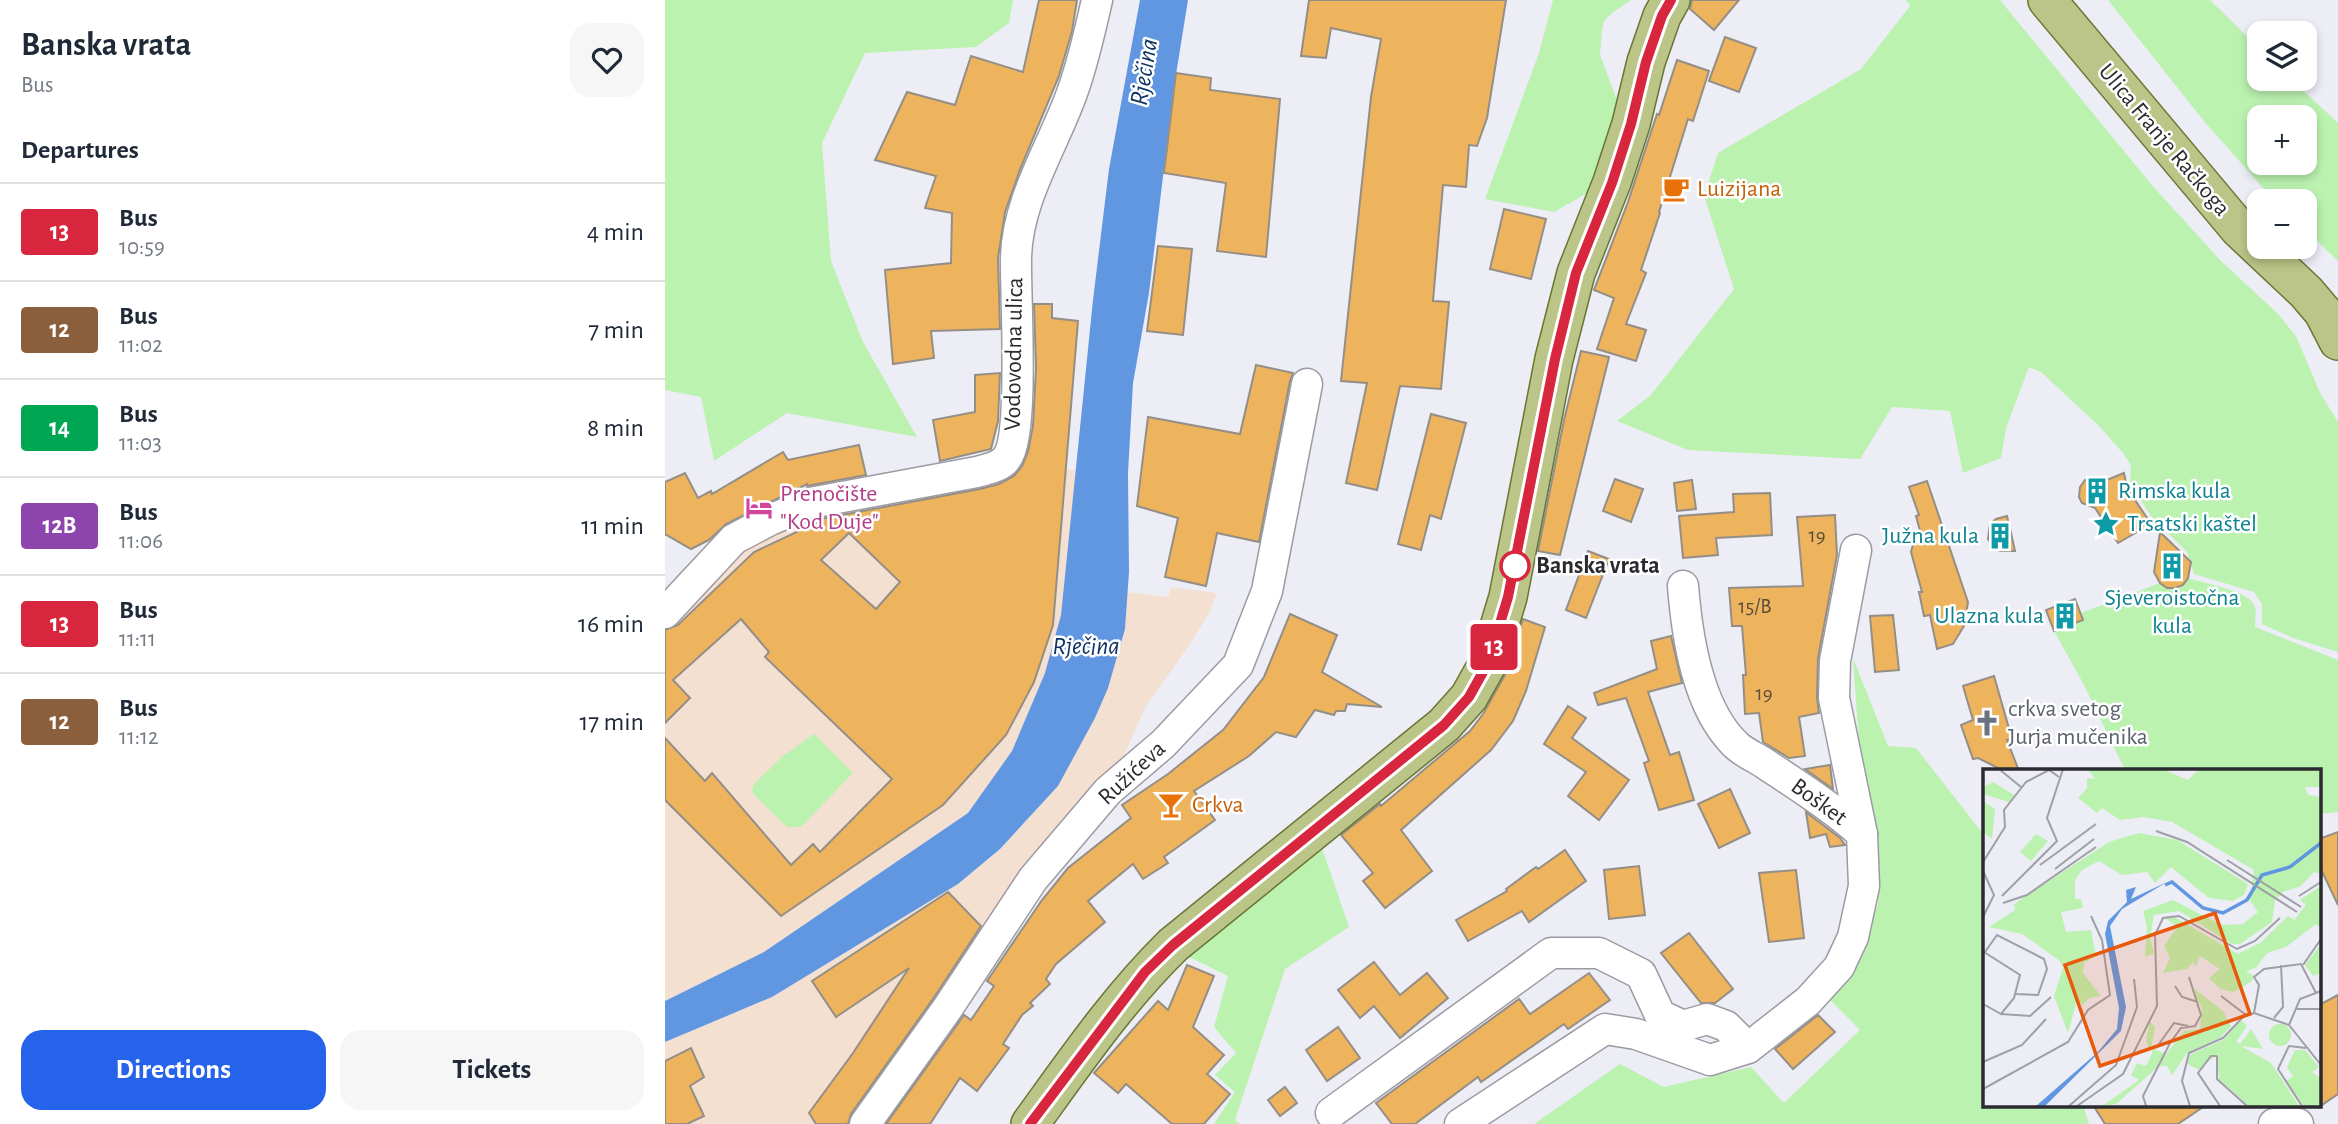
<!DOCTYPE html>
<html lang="en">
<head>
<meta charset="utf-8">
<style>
  :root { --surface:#fff; --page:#f6f6f7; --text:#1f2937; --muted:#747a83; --line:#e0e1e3; --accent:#2563eb }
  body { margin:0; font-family:"Alegreya Sans",sans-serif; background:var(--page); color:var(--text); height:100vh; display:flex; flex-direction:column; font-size:26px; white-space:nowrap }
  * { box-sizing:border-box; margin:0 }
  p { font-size:23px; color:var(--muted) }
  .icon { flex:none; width:38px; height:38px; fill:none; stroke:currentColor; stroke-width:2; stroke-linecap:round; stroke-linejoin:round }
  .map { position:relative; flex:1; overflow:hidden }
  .sheet { display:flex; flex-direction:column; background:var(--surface); width:665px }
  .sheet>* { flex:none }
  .badge { padding:0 14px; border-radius:5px; font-size:24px; line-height:46px }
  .fabs { position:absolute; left:1582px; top:21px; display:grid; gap:14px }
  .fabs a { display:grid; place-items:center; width:70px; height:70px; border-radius:14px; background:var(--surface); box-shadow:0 4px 10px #0003; font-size:35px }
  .map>.badge { position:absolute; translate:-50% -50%; box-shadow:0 0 0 4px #fff }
  h2 { padding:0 21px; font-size:26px; line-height:63px }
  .round { display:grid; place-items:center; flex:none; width:74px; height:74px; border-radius:21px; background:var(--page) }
  .headline { display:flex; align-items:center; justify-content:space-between; height:119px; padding:0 21px }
  h1 { font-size:33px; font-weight:600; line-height:52px }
  .primary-button { display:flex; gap:14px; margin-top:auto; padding:14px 21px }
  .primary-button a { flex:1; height:80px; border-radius:21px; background:var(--accent); color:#fff; font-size:28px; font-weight:600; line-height:80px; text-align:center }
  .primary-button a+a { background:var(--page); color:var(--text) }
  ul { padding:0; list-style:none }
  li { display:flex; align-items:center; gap:21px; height:98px; padding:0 21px; border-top:2px solid var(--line) }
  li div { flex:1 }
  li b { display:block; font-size:26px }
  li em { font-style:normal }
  li .badge { min-width:77px; font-weight:700; text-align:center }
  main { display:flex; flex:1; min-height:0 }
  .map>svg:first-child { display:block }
</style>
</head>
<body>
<main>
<section class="sheet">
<div class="headline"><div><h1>Banska vrata</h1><p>Bus</p></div><a class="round"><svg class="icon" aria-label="heart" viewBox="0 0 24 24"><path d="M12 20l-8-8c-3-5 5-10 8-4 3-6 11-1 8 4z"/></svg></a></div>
<h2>Departures</h2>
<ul>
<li><span class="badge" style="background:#d7263d;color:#fff">13</span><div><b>Bus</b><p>10:59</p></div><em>4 min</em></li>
<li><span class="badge" style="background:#8b5e3c;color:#fff">12</span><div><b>Bus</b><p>11:02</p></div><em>7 min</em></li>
<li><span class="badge" style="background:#00a651;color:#fff">14</span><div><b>Bus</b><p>11:03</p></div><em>8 min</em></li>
<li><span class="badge" style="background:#8e44ad;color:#fff">12B</span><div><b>Bus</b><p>11:06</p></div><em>11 min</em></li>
<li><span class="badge" style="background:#d7263d;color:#fff">13</span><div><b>Bus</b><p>11:11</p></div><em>16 min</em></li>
<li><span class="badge" style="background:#8b5e3c;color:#fff">12</span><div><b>Bus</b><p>11:12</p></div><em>17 min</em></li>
</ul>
<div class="primary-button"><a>Directions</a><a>Tickets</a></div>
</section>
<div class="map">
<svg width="1673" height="1124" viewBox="0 0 1673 1124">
  <rect width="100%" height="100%" fill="#ededf6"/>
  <g fill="#f4e0d1">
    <polygon points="346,465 411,470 396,615 380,673 347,751 303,813 99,952 0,1001 0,627 61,565 95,539 186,503"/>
    <polygon points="506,587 552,593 544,613 526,643 481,706 443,791 190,1124 0,1124 0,1042 107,997 293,884 335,849 393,786 460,629 462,592 503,597"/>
  </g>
  <g fill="#bbf2b0" fill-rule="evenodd">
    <polygon points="0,0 348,0 344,23 311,47 200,53 157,143 166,261 198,342 252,437 122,413 49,461 36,397 0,390"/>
    <polygon points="888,0 966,0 947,13 939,21 937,31 935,55 952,100 943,138 924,192 889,212 820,199 874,53"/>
    <polygon points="1241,0 1335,0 1486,184 1555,260 1612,313 1631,336 1655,393 1673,422 1673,652 1628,638 1597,624 1597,604 1589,592 1529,574 1522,552 1486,516 1465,484 1466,465 1458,453 1434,426 1376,372 1364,367 1341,428 1336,458 1298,473 1285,411 1227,407 1195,459 1023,450 952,421 986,395 1069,289 1039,196 1053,153 1196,69 1245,6"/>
    <path d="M1443,0h102l49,48v31h32l47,44v138l-33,-32v-28h-29l-3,-2 -70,-79zM1594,117h46v46h-46z"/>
    <path d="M1523,578c15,5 61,13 66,27 3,6 1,15 1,22l83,33v152l-19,2v-43l-194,-1 -42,-87 -29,-52 29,-11 -2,-7 79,-30c11,8 20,6 28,-5z"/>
    <polygon points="1188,658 1223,746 1251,748 1319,835 1320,1105 1418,1105 1424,1124 869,1124 955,1064 999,1087 1086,1067 1119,1103 1195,1030 1162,997 1180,982 1213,904 1196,772"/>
    <polygon points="149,734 188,773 136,827 122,827 89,795 87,790 89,784 118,756"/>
    <polygon points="656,845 684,927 620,969 570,1120 575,1124 549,1124 570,1092 550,1075 571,1053 549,1027 563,976 522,956"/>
  </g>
  <polygon fill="#6197e1" points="475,0 523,0 508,93 484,293 468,383 463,473 464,572 460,629 443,688 430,718 393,786 335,849 293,884 107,997 0,1042 0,1001 99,952 303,813 347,751 380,673 396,615 428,300 444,169"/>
  <g fill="#eeb45d" stroke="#948e86" stroke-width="2" fill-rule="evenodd">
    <polygon points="374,0 412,0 407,31 394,76 356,167 340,212 333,258 335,329 266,331 269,358 228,364 220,270 286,263 287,213 260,208 271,176 210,160 242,92 290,105 306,56 358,72"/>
    <polygon points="644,0 841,0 822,118 812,146 804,145 801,187 778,185 768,301 784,302 776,389 735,386 712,490 681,483 702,383 676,381 706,97 716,39 666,28 661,58 636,56"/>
    <polygon points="1027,0 1074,0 1049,30 1025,9"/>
    <polygon points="1060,37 1091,48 1074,92 1044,81"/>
    <polygon points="1012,60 1044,71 1028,121 1023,119 994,212 995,213 976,270 981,273 961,324 981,330 971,361 932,349 949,298 929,290 963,202 992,114 994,115"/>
    <polygon points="511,73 546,78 545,90 615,99 601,257 552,251 561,183 499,173"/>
    <polygon points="839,209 881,219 866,279 825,269"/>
    <polygon points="493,246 527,249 518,335 482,331"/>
    <path d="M369,304h18v14l26,3 -25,304 -19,57 -28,53 -63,70 -162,111 -116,-116v-62l40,43 7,-8 79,92 22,-21 7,8 72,-73 -127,-122 4,-5 -28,-33 -68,61 17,18 -25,25v-93l13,-5 76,-73 62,-29 -1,-3 165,-31 19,-5 15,-8 8,-10 6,-14 5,-26 3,-58zM184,533l51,49 -24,27 -55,-49z"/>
    <polygon points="916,351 944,357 895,555 873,551 899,420"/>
    <polygon points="591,365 628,373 625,381 594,542 552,533 541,586 500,577 513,518 472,506 483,417 575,434"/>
    <polygon points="335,373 333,421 326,449 275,461 268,420 310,412 310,375"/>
    <polygon points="766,414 801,423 776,519 765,515 756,550 733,544"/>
    <polygon points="194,445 201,475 142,486 142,484 61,524 44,540 26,549 0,534 0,482 20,473 33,498 46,491 47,494 118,452 123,460"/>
    <polygon points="1459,473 1462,488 1486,524 1453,543 1430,508 1417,503 1414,497 1415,487 1420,480 1428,477 1442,480"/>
    <polygon points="950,479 978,489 966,522 938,511"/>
    <polygon points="1027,480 1031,509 1012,511 1009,483"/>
    <polygon points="1262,481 1303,602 1299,626 1288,644 1272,649 1265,615 1259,616 1254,592 1257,592 1246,552 1249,541 1248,532 1255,531 1251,516 1254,515 1244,487"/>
    <polygon points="1105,493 1107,535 1051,538 1053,555 1018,558 1014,516 1069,512 1068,494"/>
    <polygon points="1170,515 1172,555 1153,658 1152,698 1154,713 1134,717 1140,756 1124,758 1098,742 1094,713 1080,714 1078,675 1081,675 1077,626 1067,626 1064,588 1138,586 1132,517"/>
    <polygon points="1342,516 1346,533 1350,551 1335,551 1328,547 1323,539 1325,524 1331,519"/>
    <polygon points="1495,532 1526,562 1523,578 1518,585 1510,588 1502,588 1495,583 1489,572"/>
    <polygon points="923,551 944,559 921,618 901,610"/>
    <polygon points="1410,599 1418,620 1389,631 1381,610"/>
    <polygon points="625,614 672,635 657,672 717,707 682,704 680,711 671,711 669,715 650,710 631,737 611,732 584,756 529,791 550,820 499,857 503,863 478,879 468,864 423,901 440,922 391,964 381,979 385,984 365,1003 368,1006 357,1015 338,1044 344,1048 312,1091 295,1078 265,1124 221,1124 299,1015 306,1020 329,986 322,981 377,900 403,868 466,818 457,805 503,774 558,730 599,677"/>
    <polygon points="1228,615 1234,670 1210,672 1205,616"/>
    <polygon points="858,619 880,627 861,691 848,721 826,750 736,830 767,871 720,908 698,881 708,873 676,835 715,804 716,806 805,731 818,714 841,673"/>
    <polygon points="1006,636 1017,683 983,692 1005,755 1014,752 1029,800 994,810 979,763 984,761 961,698 933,705 929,693 992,669 986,641"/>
    <polygon points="1329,676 1347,739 1342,740 1354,771 1339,771 1313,758 1308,759 1296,725 1308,720 1298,686"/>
    <polygon points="903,706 921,718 907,738 964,780 934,820 903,796 921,772 879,744"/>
    <polygon points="1165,765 1168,789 1140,769"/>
    <polygon points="1065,789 1085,833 1054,848 1033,804"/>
    <polygon points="1141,812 1175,838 1180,845 1165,847 1161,834 1145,838"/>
    <polygon points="1673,832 1673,905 1654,865 1654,839"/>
    <polygon points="900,850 921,881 864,922 857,911 803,941 791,920 842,891 841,889 871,867 873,869"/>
    <polygon points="974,866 980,915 944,919 939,870"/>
    <polygon points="1131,870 1139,938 1104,942 1094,873"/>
    <polygon points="283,892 316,926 268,999 186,1114 183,1124 151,1124 144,1113 188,1053 244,968 171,1017 147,981"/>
    <polygon points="1024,933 1068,989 1050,1003 1036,1003 996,953"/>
    <polygon points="709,962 735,995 762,973 783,998 735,1038 709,1006 695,1018 673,990"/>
    <polygon points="522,965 549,976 528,1027 559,1055 542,1074 565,1094 539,1124 507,1124 461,1084 453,1093 429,1073 493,1001 503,1010"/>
    <polygon points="924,973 945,1000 903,1029 899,1024 816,1082 813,1077 750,1124 727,1124 711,1103 854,999 865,1014"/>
    <polygon points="1673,995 1673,1094 1654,1107 1654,1005"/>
    <polygon points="1153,1015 1170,1032 1128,1069 1110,1049"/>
    <polygon points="673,1027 695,1058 662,1081 641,1050"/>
    <polygon points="26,1048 39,1077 25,1086 39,1116 22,1124 0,1124 0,1061"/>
    <polygon points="620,1087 632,1103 615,1116 603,1100"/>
    <polygon points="1428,1105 1541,1105 1513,1124 1440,1124"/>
  </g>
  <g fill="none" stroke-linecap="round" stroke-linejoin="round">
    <g stroke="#9c9ba4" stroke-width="33">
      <g id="minor">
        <path d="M1018,586c4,50 14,122 53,159 8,8 21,13 31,20 33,22 66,43 95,69"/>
        <path d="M0,613l69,-74 36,-19 40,-17 167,-31c10,-3 23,-5 29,-13 19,-22 9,-166 10,-201 1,-58 37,-112 56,-165 11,-30 18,-62 25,-93"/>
        <polyline points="666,1113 886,953 934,953 976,974 995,1015 1018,1026 1042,1019 1061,1026 1083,1048"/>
        <polyline points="200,1124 282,1009 368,879 443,791 498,744 573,665 602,591 642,384"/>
        <polyline points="795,1124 940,1029 971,1034 1045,1060 1083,1048 1143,1001 1174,967 1188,937 1199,886 1197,834 1169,698 1170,661 1191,550"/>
        <polyline points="1609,1124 1633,1124"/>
      </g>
    </g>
    <g stroke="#6a7634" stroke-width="40">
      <g id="major">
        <polyline points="1382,0 1574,229 1641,292 1658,312 1673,341"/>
        <path d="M365,1124c45,-62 88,-125 143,-179l271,-220 25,-28 19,-34 20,-66 46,-238 22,-86 36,-91 19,-58 15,-62 16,-46 9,-16"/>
      </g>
    </g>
    <use href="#minor" stroke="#fff" stroke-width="30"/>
    <use href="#major" stroke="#bac587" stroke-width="37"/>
  </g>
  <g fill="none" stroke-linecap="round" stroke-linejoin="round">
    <g stroke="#fff" stroke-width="16">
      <polyline id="line" points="365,1124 480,972 508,945 779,725 804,697 823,663 843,597 890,359 911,273 947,183 966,124 981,62 997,16 1006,0"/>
    </g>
    <use href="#line" stroke="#d7263d" stroke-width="10"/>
  </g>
  <defs>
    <g id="cafe-bare" transform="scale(2.1)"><path d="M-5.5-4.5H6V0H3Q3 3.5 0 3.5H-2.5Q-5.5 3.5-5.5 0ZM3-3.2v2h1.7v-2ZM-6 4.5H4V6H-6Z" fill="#e8710a" stroke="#fff" stroke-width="2.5" paint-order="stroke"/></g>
    <g id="building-bare" transform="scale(2.1)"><path d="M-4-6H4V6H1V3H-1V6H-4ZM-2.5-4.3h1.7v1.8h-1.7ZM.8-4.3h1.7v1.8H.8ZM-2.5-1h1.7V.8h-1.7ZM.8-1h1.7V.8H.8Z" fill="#0f9aa8" stroke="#fff" stroke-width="2.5" paint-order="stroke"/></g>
    <g id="hotel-bare" transform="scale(2.1)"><path d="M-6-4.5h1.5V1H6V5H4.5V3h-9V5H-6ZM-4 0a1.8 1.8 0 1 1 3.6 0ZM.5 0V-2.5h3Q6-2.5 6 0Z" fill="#d1479c" stroke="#fff" stroke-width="2.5" paint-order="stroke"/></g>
    <g id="sight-bare" transform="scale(2.1)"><path d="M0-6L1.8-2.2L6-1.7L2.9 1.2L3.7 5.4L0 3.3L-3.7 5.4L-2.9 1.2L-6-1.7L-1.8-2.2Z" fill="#0f9aa8" stroke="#fff" stroke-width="2.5" paint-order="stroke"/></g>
    <g id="church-bare" transform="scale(2.1)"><path d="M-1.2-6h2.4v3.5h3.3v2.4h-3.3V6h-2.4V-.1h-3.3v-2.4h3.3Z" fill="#6b7280" stroke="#fff" stroke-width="2.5" paint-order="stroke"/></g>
    <g id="bar-bare" transform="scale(2.1)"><path d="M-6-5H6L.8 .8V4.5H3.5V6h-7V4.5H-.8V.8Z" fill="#e8710a" stroke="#fff" stroke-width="2.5" paint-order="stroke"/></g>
  </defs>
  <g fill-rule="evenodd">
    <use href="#cafe-bare" x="1011" y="189"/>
    <use href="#building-bare" x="1432" y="491"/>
    <use href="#hotel-bare" x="94" y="508"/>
    <use href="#sight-bare" x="1441" y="524"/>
    <use href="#building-bare" x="1335" y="536"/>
    <use href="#building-bare" x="1507" y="566"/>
    <use href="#building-bare" x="1400" y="616"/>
    <use href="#church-bare" x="1322" y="723"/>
    <use href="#bar-bare" x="506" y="805"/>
  </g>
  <circle fill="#fff" stroke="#d7263d" stroke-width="3.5" cx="850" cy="566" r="14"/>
  <g text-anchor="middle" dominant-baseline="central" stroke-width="5" stroke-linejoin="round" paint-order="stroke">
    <g font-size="21" fill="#5c4d3a">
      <text x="1152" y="535">19</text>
      <text x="1090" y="606">15/B</text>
      <text x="1099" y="693">19</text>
    </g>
    <g font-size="24" fill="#2b2b2f" stroke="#fff">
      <text transform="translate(1499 140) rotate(50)">Ulica Franje Račkoga</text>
      <text transform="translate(349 354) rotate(-89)">Vodovodna ulica</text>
      <text transform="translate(467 773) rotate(-43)">Ružićeva</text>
      <text transform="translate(1154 802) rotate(36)">Bošket</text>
    </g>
    <g font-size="24" fill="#c56008" stroke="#fff" text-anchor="start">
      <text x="1032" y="189">Luizijana</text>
      <text x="527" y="805">Crkva</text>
    </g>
    <g font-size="24" fill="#0d838f" stroke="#fff" text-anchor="start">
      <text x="1453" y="491">Rimska kula</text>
      <text x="1462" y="524">Trsatski kaštel</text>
      <text x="1314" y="536" text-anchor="end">Južna kula</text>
      <text x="1507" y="598" text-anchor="middle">Sjeveroistočna<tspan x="1507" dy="28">kula</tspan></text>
      <text x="1379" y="616" text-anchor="end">Ulazna kula</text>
    </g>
    <g font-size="24" fill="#b23c85" stroke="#fff" text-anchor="start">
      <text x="115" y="494">Prenočište<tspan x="115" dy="28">"Kod Duje"</tspan></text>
    </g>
    <g font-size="24" font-weight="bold" fill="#2b2b2f" stroke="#fff" text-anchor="start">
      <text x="871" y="566">Banska vrata</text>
    </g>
    <g font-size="24" fill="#5b616d" stroke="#fff" text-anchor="start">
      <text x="1343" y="709">crkva svetog<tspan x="1343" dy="28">Jurja mučenika</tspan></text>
    </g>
    <g font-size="26" font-style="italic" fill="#0f3463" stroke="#fff">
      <text transform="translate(479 72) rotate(-81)">Rječina</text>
      <text x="421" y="646">Rječina</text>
    </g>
  </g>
  <g transform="translate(1318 769)">
    <rect width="338" height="338" fill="#ededf6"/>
    <path d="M105,0h74l26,11 11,-11h122v18h-16l3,8 13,2v77l-7,-2 -13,14 -18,6 -8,8 -3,22 -32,22h-8l-53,-33 -25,4 -4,23 4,15 -9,4 2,-30 -4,-16 30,-11 48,25 22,-1 15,-12 -8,-12 4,-30 -82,-48 -28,-5 -24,3 -18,-12 -5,5 -19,-15 9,-10v-10l8,1zM10,13l21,13 -5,7 -26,-8 1,-7zM0,32l12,8 -3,30 -9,-7zM156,64l38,7 71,44 -4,11 -11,6 -24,-3 -38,-31 -16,16 -8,-11 -25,3 -23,-14 -17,9 -7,10v19h6l2,9 -22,4 5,20 25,-2 5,26 -12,7 -1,10 18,23 -12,2 -6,7 -6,-5 -9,33 -14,-37 9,-28 -3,-7 -38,-27 -33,-7 26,-17 -1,-6 95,-62zM53,65l12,7 -17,20 -11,-9zM338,117v42l-5,-4 -30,23 -19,6 -11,15 -10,3 8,5 -2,5 -18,11 -14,-3 -11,-11 11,-9 -20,-13 -4,11 -3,-5 -6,7 -24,4 7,-15 -6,-12 13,-19 -12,-9h11l62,36 22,-11 28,-27 6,4 12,-15 -6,-5zM338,175v29l-8,3 -8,-11zM209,218l31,24 8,15 -11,12 -33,15 -15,22 -5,-9h-8l-43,38 -14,2 37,-26 -8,-5 6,-12 9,3 7,-15 -4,-2 -3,-9 4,-19 5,6 -4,21 15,6 18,-23 16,-2 2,-20zM258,251l6,6 -11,16 4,2 11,-15 12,20 -22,-3 30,17 28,43h-50l-30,-27 -2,-25 -18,16 -13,-7 5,-9 32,-14zM286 266a11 11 0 1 1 22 0a11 11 0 1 1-22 0ZM312,281h10l14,17 -7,5 9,7v23l-5,4h-12l-18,-25 7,-5 -6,-9z" fill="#bbf2b0"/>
    <path d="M184,113l-45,27 -12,17 16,81 -5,24 -76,75h-9l62,-54 19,-23 2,-21 -14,-74 3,-13 19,-19 -1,-12 10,-3 -5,12z" fill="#6197e1"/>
    <path fill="none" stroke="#6197e1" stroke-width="3.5" d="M182,116l7,-3 31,26 20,5 24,-13 15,-25 28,-8 31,-24"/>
    <path fill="none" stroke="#9f9fa6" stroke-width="2" d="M16,0l22,18M173,62l31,11 110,70M244,91l74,47M0,93l22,-35 -1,-17 22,-28 23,-12 10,7M57,96l56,-41M72,100l39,-30M0,102l11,24 -11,22M19,127l55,-55 -10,-23 16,-49M316,127l22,-14M20,134l24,-8 69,-48M2,183l12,-17 47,24 3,10 -9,26 -22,-1M320,196l18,-26M192,217l7,11 16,5M238,227l25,19M0,235l18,10 13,-16 6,-23 -36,-23M313,240h25M271,244l5,-28 -5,-8 10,-8 37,-5 15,29M18,245l29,2 21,-19M291,249l9,-11 -2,-42M306,256l11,-26 21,-8M176,275l15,-21 14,3M234,287h-6l-13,17 22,33M234,287v23l30,27M0,293l39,-17 24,-26M0,320l85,-47 20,-32 22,-15 -8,-55 -11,-24M86,337l47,-41 21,-58 -3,-28M94,337l46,-32 34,-68 -2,-71 8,-17 16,-2 58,33 18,-8 25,-23M163,337l-3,-10 27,-53 11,-15 14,-2 6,-11 -12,-38M207,337l-8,-25 7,-28 34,-15 20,-21 11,-4 35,12 32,40M319,337l-24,-37 11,-23 17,2"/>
    <path fill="#e8590c" fill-opacity="0.15" stroke="#e8590c" stroke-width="3.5" d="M232,144l35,101 -150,52 -35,-101z"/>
    <rect width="338" height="338" fill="none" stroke="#2b2b2f" stroke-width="3.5"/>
  </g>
</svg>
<div class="fabs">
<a><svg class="icon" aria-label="layers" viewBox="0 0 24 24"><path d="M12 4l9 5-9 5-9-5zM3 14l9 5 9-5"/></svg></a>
<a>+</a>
<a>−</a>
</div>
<b class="badge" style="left:829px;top:647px;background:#d7263d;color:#fff">13</b>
</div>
</main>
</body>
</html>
